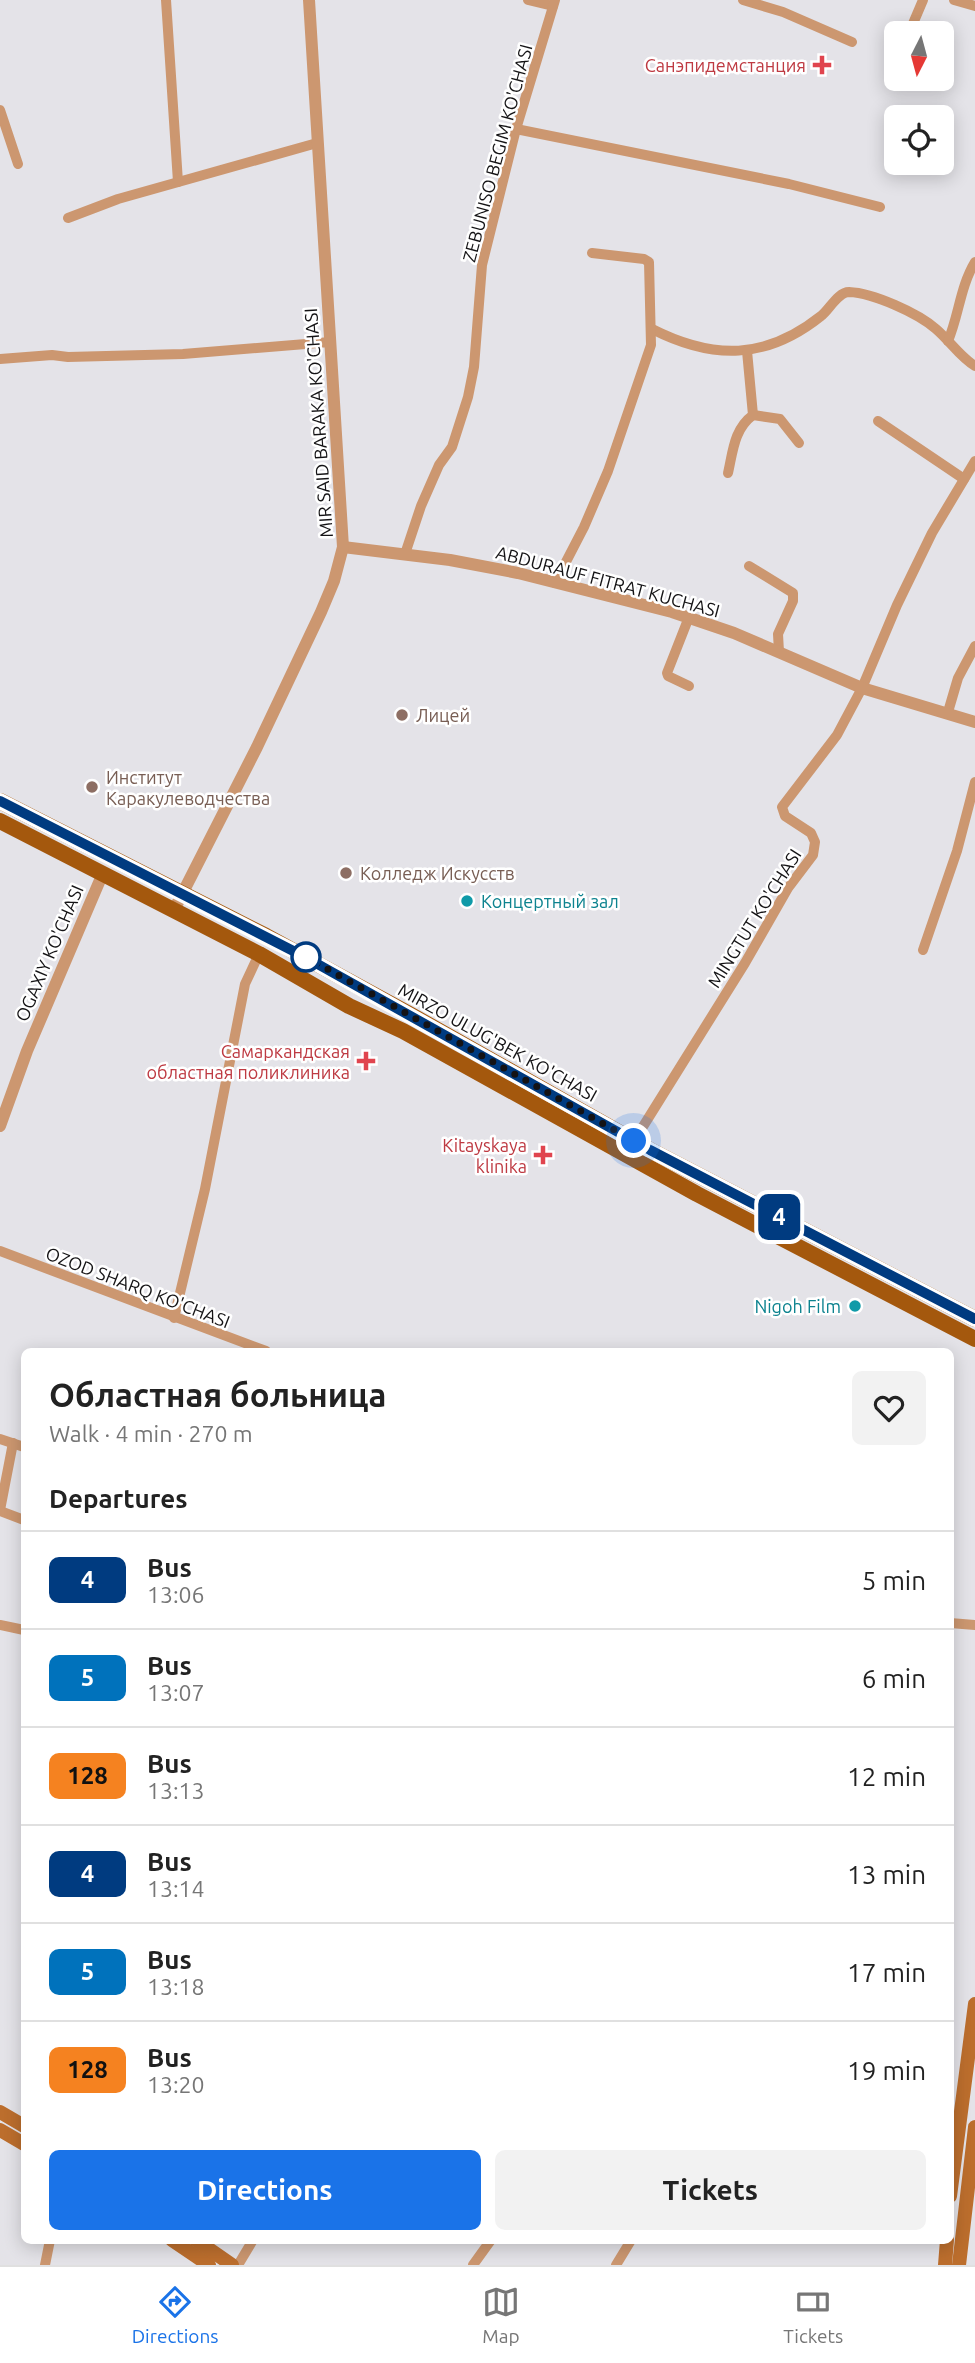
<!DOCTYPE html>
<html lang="en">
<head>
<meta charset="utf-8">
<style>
  :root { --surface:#fff; --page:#f2f2f2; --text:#222; --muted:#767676; --line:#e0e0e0; --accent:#1a73e8 }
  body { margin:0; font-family:Ubuntu,sans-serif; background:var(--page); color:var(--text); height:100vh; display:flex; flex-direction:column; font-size:26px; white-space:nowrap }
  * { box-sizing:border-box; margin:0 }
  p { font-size:23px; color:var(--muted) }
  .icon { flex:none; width:38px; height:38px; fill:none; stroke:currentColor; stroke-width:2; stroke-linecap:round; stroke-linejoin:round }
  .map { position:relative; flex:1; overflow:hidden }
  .sheet { position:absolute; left:21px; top:1348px; width:933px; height:896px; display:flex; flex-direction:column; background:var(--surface); border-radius:10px; box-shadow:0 4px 18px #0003 }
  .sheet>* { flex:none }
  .badge { padding:0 14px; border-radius:10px; font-size:24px; line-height:46px }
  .needle { width:46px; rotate:186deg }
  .fabs { position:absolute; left:884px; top:21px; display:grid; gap:14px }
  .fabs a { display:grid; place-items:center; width:70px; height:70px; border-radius:10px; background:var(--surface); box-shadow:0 4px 18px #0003; font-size:35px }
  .you { position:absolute; width:35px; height:35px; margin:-18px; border:5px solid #fff; border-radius:50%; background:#1a73e8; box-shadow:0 0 0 10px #1a73e833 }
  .map>.badge { position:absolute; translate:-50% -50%; box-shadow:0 0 0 4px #fff }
  h2 { padding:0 28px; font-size:26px; line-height:63px }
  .round { display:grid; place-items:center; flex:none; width:74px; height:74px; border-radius:10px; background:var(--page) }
  .head { display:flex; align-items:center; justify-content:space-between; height:119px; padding:0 28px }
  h1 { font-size:33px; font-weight:700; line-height:52px }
  .primary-button { display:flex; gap:14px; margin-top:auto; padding:14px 28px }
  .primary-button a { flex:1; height:80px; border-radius:10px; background:var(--accent); color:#fff; font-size:28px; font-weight:700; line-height:80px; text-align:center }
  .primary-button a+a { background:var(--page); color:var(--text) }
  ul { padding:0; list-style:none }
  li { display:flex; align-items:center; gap:21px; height:98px; padding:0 28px; border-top:2px solid var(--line) }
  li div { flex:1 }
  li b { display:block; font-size:26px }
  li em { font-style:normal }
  li .badge { min-width:77px; font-weight:700; text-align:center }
  .dock { display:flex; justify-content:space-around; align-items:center; height:98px; border-top:2px solid var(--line); background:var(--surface); font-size:19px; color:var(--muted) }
  .dock a { display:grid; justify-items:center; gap:4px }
  .dock .selected { color:var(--accent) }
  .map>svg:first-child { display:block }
</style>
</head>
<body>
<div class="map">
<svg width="975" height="2265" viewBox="0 0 975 2265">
  <rect width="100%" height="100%" fill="#e4e3e8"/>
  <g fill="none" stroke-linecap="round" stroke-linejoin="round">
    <g stroke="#cc9770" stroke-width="10">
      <polyline points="166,0 178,182"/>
      <polyline points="528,0 553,6"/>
      <polyline points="743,0 783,12 852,42"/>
      <polyline points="954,0 975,6"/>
      <polyline points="909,33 923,0"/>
      <polyline points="0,110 18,164"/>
      <polyline points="516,129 789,184 880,207"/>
      <polyline points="68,218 118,199 317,143"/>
      <path d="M652,329c61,31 114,31 169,-13 8,-6 17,-24 28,-24 24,1 69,21 87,37 14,12 24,28 39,37"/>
      <path d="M948,341c11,-26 12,-54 27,-79"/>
      <polyline points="0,359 52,355 68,357 183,354 330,342"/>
      <polyline points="753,415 780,419 799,443"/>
      <polyline points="878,421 964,479"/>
      <path d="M728,473c5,-22 6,-44 25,-58l-6,-64"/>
      <polyline points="405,554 421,506 439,465 452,447 468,397 474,367 482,265 516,129 555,0"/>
      <polyline points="749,566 793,593 793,601 778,634 779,652"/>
      <polyline points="555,583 584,527 608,471 651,345 649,262 644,259 592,253"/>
      <polyline points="689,617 667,673 668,676 689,686"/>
      <polyline points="948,712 958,678 975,646"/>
      <polyline points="923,950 957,851 975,782"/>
      <polyline points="634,1141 745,963 788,888 813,855 815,842 811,833 785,816 782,807 837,735 862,688 897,605 932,533 975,461"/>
      <polyline points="0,1251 266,1351"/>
      <polyline points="174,1318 205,1189 245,984 259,954"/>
      <polyline points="0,1439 24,1447"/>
      <polyline points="0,1510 13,1443"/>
      <polyline points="0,1511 24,1520"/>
      <polyline points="950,1623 975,1625"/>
      <polyline points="0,1625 24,1630"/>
      <polyline points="45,2265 50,2240"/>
      <polyline points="238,2265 253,2240"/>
      <polyline points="473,2265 491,2240"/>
      <polyline points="616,2265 630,2242"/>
    </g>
    <g stroke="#cc9770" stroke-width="12">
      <polyline points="343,547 450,560 518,573 672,612 734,633 862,688 975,722"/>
      <polyline points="174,910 257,747 321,612 334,581 343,547 309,0"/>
      <polyline points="0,1126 27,1051 103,873"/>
    </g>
    <g stroke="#bc6e2d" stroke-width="14">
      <polyline points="0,2112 24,2126"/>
      <polyline points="0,2130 24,2144"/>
      <polyline points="950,2196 975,2004"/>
      <polyline points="172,2240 209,2265"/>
      <polyline points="196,2240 232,2265"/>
      <polyline points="945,2265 947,2240"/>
      <polyline points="959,2265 975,2127"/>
    </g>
    <g stroke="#a4580d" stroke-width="16">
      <polyline points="0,801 266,936 411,1015 650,1150 975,1319"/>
      <polyline points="0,821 259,954 349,1006 403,1031 697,1194 975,1339"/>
    </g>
  </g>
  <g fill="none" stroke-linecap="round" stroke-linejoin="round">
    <g stroke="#fff" stroke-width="16">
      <polyline id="line" points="0,801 305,957 650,1150 975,1319"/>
    </g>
    <use href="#line" stroke="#003b80" stroke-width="10"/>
    <polyline stroke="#141315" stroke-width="7" stroke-dasharray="0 12.6" points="306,957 634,1141"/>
  </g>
  <g fill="#e0444e" stroke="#fff" stroke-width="2.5">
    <path d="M818.5 54.5h7v7h7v7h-7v7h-7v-7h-7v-7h7z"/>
    <path d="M362.5 1050.5h7v7h7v7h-7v7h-7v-7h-7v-7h7z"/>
    <path d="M539.5 1144.5h7v7h7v7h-7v7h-7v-7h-7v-7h7z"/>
  </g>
  <g fill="#8d6e63" stroke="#fff" stroke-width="2.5">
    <circle cx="402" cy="715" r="7"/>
    <circle cx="92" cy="787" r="7"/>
    <circle cx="346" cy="873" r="7"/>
  </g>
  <g fill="#0f9aa8" stroke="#fff" stroke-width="2.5">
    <circle cx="467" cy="901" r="7"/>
    <circle cx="855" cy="1306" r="7"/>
  </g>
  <circle fill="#fff" stroke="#003b80" stroke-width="3.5" cx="306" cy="957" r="14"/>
  <g text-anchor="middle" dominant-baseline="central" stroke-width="5" stroke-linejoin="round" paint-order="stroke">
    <g font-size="18" fill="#be3a42" stroke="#fff" text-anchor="end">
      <text x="806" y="65">Санэпидемстанция</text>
      <text x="350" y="1051">Самаркандская<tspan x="350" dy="21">областная поликлиника</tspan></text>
      <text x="527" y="1145">Kitayskaya<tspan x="527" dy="21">klinika</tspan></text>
    </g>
    <g font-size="18" fill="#141315" stroke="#fff">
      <text transform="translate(497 153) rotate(-75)">ZEBUNISO BEGIM KO'CHASI</text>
      <text transform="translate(318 423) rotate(-94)">MIR SAID BARAKA KO'CHASI</text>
      <text transform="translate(608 581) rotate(15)">ABDURAUF FITRAT KUCHASI</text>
      <text transform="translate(754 918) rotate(-58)">MINGTUT KO'CHASI</text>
      <text transform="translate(49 953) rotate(-67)">OGAXIY KO'CHASI</text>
      <text transform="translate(498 1042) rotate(29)">MIRZO ULUG'BEK KO'CHASI</text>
      <text transform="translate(138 1287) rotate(21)">OZOD SHARQ KO'CHASI</text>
    </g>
    <g font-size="18" fill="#785e54" stroke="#fff" text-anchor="start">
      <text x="416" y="715">Лицей</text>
      <text x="106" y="777">Институт<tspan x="106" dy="21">Каракулеводчества</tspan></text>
      <text x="360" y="873">Колледж Искусств</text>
    </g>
    <g font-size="18" fill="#0d838f" stroke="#fff" text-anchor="start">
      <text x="481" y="901">Концертный зал</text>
      <text x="841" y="1306" text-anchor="end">Nigoh Film</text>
    </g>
  </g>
</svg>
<div class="fabs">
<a><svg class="needle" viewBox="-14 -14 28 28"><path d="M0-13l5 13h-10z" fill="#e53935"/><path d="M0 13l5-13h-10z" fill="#767676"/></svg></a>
<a><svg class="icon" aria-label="locate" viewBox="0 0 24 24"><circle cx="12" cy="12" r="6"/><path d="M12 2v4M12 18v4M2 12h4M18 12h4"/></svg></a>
</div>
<div class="you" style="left:634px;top:1141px"></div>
<b class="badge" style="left:779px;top:1217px;background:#003b80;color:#fff">4</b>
<section class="sheet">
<div class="head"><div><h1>Областная больница</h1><p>Walk · 4 min · 270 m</p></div><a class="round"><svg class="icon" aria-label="heart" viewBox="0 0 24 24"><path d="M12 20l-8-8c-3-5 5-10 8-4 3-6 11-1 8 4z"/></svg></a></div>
<h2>Departures</h2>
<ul>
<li><span class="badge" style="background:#003b80;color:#fff">4</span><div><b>Bus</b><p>13:06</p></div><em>5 min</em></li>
<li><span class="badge" style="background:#0072bc;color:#fff">5</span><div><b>Bus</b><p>13:07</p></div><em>6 min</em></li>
<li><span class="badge" style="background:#f58220;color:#111">128</span><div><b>Bus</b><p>13:13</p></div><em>12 min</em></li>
<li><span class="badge" style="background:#003b80;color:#fff">4</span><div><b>Bus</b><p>13:14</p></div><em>13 min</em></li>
<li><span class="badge" style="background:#0072bc;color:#fff">5</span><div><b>Bus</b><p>13:18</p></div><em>17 min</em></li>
<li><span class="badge" style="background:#f58220;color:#111">128</span><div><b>Bus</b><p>13:20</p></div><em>19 min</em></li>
</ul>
<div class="primary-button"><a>Directions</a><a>Tickets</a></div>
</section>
</div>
<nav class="dock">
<a class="selected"><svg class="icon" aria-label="directions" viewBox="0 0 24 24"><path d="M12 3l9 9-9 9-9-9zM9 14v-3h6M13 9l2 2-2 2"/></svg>Directions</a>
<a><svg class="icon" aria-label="map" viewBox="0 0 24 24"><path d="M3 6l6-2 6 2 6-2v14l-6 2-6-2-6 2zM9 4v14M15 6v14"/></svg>Map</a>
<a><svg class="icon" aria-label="tickets" viewBox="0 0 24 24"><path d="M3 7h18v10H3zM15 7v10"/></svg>Tickets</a>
</nav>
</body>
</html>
